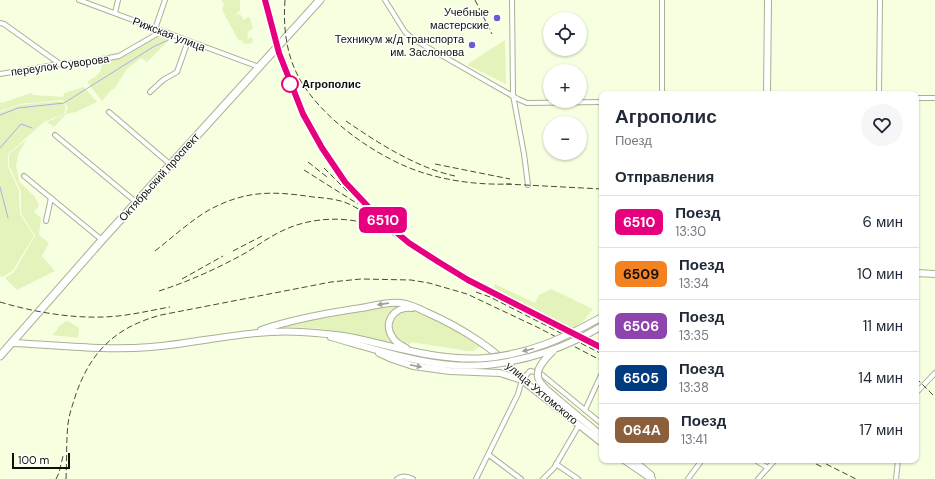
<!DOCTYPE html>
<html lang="ru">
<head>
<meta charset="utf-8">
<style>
  :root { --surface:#fff; --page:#f6f6f7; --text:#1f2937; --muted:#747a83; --line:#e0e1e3 }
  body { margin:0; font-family:"DM Sans",sans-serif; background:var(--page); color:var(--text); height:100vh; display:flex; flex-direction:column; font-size:15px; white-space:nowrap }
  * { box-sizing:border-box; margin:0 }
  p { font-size:13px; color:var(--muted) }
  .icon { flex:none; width:22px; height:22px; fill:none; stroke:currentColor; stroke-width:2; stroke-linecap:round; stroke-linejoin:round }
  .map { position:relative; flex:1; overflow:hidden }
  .details { position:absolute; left:599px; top:91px; width:320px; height:372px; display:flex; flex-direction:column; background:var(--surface); border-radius:8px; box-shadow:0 1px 3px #0004 }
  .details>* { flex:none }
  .badge { padding:0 8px; border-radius:6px; font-size:14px; line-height:26px }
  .fabs { position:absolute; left:543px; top:12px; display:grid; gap:8px }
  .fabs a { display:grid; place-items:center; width:44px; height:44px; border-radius:50%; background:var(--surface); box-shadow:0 1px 3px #0004; font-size:20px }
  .scale { position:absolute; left:12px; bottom:10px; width:58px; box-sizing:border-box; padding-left:4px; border:2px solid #0e1107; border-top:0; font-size:11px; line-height:14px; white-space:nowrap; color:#0e1107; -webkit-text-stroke:3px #fff; paint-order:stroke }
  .map>.badge { position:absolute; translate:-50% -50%; box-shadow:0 0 0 2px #fff }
  h2 { padding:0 16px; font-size:15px; line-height:36px }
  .round { display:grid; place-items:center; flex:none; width:42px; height:42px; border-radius:21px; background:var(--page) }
  .overview { display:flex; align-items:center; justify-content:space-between; height:68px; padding:0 16px }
  h1 { font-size:19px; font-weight:700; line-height:30px }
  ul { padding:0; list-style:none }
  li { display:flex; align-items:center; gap:12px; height:52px; padding:0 16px; border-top:1px solid var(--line) }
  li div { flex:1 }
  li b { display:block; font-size:15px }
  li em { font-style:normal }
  li .badge { min-width:44px; font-weight:700; text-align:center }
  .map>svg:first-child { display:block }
</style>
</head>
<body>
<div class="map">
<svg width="935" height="479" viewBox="0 0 935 479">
  <rect width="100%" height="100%" fill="#f6ffdf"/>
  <g fill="#e4f3bc">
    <polygon points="221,0 240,0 240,10 235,16 240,14 244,20 248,17 250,18 253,28 248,32 247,39 252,37 253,40 252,43 245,44 241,40 239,41 222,10 224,4"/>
    <path d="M161,35l9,4 -23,23 -6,-4 -14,11 -13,20h-2l-10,12 -14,-18v-2c9,-5 15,-8 13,-19l19,-4z"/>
    <polygon points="505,40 506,84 468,65 468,64"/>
    <polygon points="84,87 97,102 76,112 66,114 54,127 47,122 65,114 68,107 62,100 20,104 0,111 0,102 2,103 31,93 33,95 63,97 64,93"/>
    <polygon points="61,101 66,106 64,114 44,122 8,154 8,166 19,191 20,214 34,236 13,270 3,277 0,276 0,112 19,105"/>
    <polygon points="27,139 19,152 16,165 19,181 35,197 39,206 34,212 41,218 39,235 49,243 42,256 55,271 17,290 5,278 14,272 35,236 21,213 21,192 9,165 9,154"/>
    <polygon points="495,284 535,303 539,295 551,289 593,309 584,320 574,329 493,289"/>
    <polygon points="402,305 403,306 386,326 387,334 396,345 340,332 314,328 275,327 364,310 388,306"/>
    <path d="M407,310c26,4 51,22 73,35l-1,2 -6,4h-5l-57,-9 -1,2c-12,-2 -13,-4 -19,-14 2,-13 3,-16 16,-20z"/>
    <polygon points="66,321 68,321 79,328 78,338 52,335 57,330 58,327"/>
  </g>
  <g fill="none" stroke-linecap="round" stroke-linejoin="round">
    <g stroke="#aeace5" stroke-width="1">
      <polyline points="0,115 18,108 64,103 153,47 168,40"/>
      <polyline points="0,148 21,124 32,128"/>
      <polyline points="0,187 8,218"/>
    </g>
    <g stroke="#a9b194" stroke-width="6">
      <g id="street">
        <polyline points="79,0 259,67"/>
        <polyline points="385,0 405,32 413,39 518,99 527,103 602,102"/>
        <polyline points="512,0 513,95 524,154 528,185"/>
        <polyline points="115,13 118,0"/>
        <polyline points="0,23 4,24 60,64"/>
        <polyline points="155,29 165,0"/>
        <polyline points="0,74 60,64 86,62 119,56 162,31"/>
        <polyline points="150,92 163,80 177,72 188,41"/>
        <polyline points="662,94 662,0"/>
        <polyline points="879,94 880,0"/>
        <polyline points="916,98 935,98"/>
        <polyline points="109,112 171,165"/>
        <polyline points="55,135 136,202"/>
        <polyline points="24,176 102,240"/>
        <polyline points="46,221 51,198"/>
        <polyline points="916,393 935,373"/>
        <polyline points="585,410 601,375"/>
        <polyline points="489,455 521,479"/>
        <polyline points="755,460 768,468"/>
        <polyline points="556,464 578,479"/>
        <path d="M397,479c5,-4 10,-3 16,0"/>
        <polyline points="476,479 518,394 522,380 530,371 540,373 602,424"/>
        <polyline points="543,479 554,468 579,425"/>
        <polyline points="688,479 702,460"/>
        <polyline points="758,479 775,460"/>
        <polyline points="896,479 898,460"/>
      </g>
    </g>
    <g stroke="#a9b194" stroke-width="8">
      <g id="secondary">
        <polyline points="767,94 768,0"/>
        <polyline points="916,273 935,274"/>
        <path d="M261,330c32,-11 66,-17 100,-22 13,-2 27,-7 40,-5 9,1 17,5 25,9 34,15 74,39 96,68l80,63"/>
        <path d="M331,337c50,14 104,33 156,28"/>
        <path d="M12,343c46,2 92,8 139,4 50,-4 99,-18 150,-15 16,1 32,2 48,5 45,9 91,25 137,21"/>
        <path d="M406,348c-5,-3 -10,-5 -13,-10 -11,-15 1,-32 19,-30"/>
        <polyline points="379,353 392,359 413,366 450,371 500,373 522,380"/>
        <polyline points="560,401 602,436"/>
        <polyline points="624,460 652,479"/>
        <polyline points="633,460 651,475"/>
      </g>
    </g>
    <g stroke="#a9b194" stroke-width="9">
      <polyline id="primary" points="0,356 102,240 320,0"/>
    </g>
    <use href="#street" stroke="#fff" stroke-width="4"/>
    <use href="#secondary" stroke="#fff" stroke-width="6"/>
    <use href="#primary" stroke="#fff" stroke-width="7"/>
    <g stroke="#464a3b" stroke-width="1" stroke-dasharray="6 3" stroke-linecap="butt">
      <path d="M265,0c3,15 6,30 11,44 14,48 38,98 69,137 18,23 41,43 63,61 28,22 61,38 92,54"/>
      <path d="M285,0c-2,25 1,52 12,74 22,44 84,87 130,100 27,8 56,11 84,10"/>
      <polyline points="475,0 492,34"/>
      <path d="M346,121c32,22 71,47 109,55"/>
      <polyline points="308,162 327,177"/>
      <polyline points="435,164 510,179"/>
      <polyline points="324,168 348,192"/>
      <polyline points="304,170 358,204"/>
      <polyline points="506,184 602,189"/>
      <path d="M155,251c18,-14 35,-30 54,-41 37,-20 64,-19 104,-13 12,1 25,2 36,7 11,5 21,13 31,20"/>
      <polyline points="233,251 262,236"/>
      <polyline points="182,279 223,256"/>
      <path d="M159,291c28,-9 55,-21 81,-35 15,-8 28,-19 44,-26 34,-16 82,-15 113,8"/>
      <polyline points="476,292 490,297 602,354"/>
      <path d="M0,302c37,11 79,18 118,14 18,-2 35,-6 52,-9"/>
      <polyline points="916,378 935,397"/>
      <polyline points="808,460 824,468"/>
      <polyline points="818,460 856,479"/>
      <polyline points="56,479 59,473 63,456"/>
      <path d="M66,479c1,-18 0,-37 2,-55 1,-10 5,-20 8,-30 15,-43 40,-67 85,-79l170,-33 30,-3 50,1 18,3 38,11 72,34 63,33"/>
    </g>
    <g stroke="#a9b194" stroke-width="8" stroke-linecap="butt">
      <g id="secondary-bridge">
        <path d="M553,351c-25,24 -17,30 7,50"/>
        <path d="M486,358c44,-4 78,-20 116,-41"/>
        <path d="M487,365c43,-5 78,-17 115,-39"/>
      </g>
    </g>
    <use href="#secondary-bridge" stroke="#fff" stroke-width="6"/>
  </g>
  <defs><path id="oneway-solid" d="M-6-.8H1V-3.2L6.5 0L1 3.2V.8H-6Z"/></defs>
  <g fill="#9fa09c">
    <use href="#oneway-solid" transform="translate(383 304) rotate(172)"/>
    <use href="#oneway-solid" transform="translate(528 350) rotate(166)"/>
    <use href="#oneway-solid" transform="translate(416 366) rotate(11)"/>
  </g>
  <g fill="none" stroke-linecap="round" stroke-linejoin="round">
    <g stroke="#fff" stroke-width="9">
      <polyline id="line" points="265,0 279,53 303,114 322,148 345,182 377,216 409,243 437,261 468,280 602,348"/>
    </g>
    <use href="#line" stroke="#e6007e" stroke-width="6"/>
  </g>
  <g fill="#6d5ad4" stroke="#fff" stroke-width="1.5">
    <circle cx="497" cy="18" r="4"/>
    <circle cx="472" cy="45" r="4"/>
  </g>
  <circle fill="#fff" stroke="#e6007e" stroke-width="2" cx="290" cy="84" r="8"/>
  <g text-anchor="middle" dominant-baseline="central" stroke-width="3" stroke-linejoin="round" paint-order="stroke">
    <g font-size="11" fill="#0e1107" stroke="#fff" text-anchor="end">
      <text x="489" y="12">Учебные<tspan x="489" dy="13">мастерские</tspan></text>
      <text x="464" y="39">Техникум ж/д транспорта<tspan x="464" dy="13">им. Заслонова</tspan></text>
    </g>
    <g font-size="11" fill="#0e1107" stroke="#fff">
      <text transform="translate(169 34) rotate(21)">Рижская улица</text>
      <text transform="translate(60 65) rotate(-8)">переулок Суворова</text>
      <text transform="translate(159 177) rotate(-48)">Октябрьский проспект</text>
      <text transform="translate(542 393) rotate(40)">улица Ухтомского</text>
    </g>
    <g font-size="11" font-weight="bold" fill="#0e1107" stroke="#fff" text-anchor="start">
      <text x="302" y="84">Агрополис</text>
    </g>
  </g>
</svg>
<div class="fabs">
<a><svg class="icon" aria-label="locate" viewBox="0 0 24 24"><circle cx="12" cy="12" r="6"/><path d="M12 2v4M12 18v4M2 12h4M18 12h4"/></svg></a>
<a>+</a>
<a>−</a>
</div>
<div class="scale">100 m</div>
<b class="badge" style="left:383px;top:220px;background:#e6007e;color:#fff">6510</b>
<section class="details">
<div class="overview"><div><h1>Агрополис</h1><p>Поезд</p></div><a class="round"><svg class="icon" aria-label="heart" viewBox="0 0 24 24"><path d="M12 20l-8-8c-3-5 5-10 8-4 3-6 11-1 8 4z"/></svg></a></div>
<h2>Отправления</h2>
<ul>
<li><span class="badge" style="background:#e6007e;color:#fff">6510</span><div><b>Поезд</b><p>13:30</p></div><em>6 мин</em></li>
<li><span class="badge" style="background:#f58220;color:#111">6509</span><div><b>Поезд</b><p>13:34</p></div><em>10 мин</em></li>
<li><span class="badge" style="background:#8e44ad;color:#fff">6506</span><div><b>Поезд</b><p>13:35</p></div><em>11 мин</em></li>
<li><span class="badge" style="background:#003b80;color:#fff">6505</span><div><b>Поезд</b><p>13:38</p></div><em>14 мин</em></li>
<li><span class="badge" style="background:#8b5e3c;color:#fff">064А</span><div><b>Поезд</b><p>13:41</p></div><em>17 мин</em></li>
</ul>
</section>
</div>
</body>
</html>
